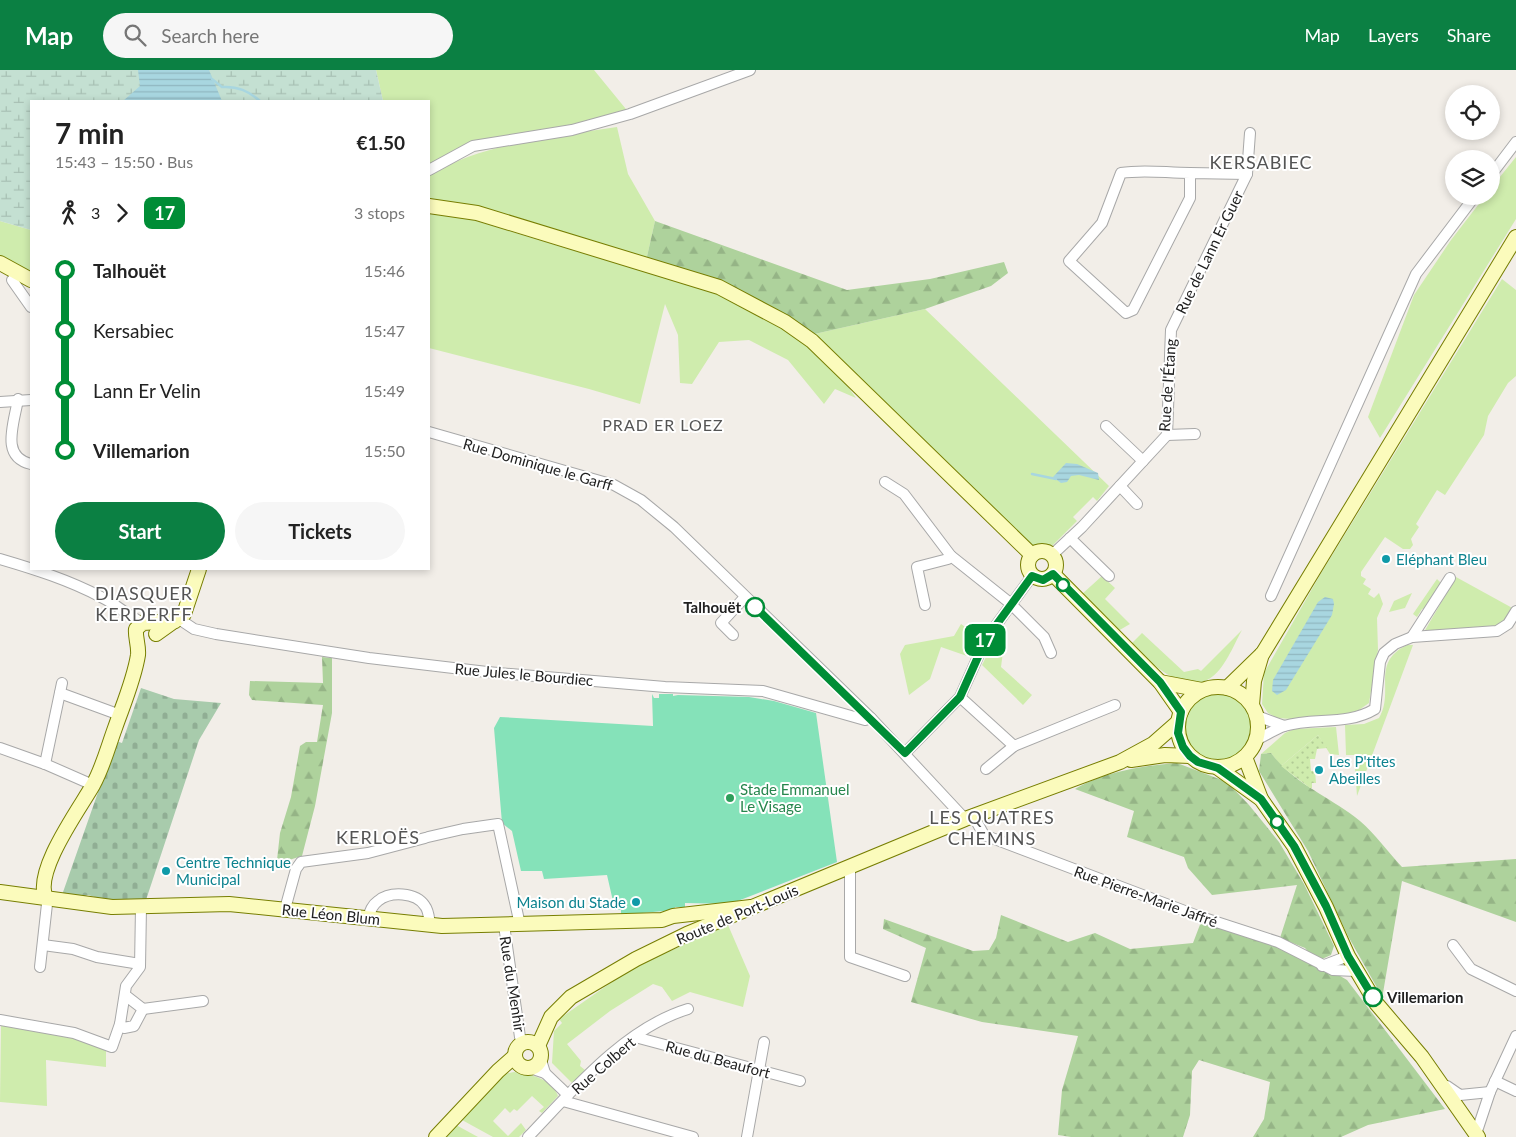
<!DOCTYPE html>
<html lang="en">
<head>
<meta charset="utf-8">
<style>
  :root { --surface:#fff; --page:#f6f6f6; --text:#222; --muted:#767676; --accent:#0b8043 }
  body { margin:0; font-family:Lato,sans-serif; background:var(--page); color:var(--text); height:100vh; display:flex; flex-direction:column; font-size:19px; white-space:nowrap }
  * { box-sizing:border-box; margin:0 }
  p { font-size:16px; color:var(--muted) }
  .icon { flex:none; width:28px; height:28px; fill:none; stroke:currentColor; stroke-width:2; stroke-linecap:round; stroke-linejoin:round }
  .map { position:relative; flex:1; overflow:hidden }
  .drawer { position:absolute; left:30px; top:30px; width:400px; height:470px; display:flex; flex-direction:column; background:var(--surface); border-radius:0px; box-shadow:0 2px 8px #0003 }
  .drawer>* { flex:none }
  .badge { padding:0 10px; border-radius:8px; font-size:18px; line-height:32px }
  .controls { position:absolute; left:1445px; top:15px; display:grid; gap:10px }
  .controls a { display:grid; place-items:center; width:55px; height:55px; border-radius:50%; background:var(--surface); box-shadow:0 2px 8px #0003; font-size:25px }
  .map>.badge { position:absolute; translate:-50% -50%; box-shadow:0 0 0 2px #fff }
  .legs { display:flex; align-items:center; gap:8px; height:55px; padding:0 25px; font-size:16px }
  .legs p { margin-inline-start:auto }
  .headline { display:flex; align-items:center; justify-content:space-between; height:85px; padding:0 25px }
  h1 { font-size:28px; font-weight:700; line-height:38px }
  .button { display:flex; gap:10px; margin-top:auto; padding:10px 25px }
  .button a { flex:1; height:58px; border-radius:30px; background:var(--accent); color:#fff; font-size:20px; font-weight:700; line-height:58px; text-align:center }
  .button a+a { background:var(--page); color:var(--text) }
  ul { padding:0 25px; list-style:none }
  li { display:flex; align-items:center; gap:18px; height:60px; font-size:19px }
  li i { display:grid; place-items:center; width:8px; height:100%; margin:0 6px; background:currentColor }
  li i::after { content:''; width:12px; height:12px; margin:-6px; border:4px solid; border-radius:50%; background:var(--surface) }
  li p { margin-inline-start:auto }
  li:first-child i { background:linear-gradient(#0000 50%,currentColor 0) }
  li:last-child i { background:linear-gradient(currentColor 50%,#0000 0) }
  header { display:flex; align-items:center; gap:30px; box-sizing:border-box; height:70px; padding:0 25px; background:var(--accent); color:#fff }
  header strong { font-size:24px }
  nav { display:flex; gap:28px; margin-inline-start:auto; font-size:18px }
  .search { width:350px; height:45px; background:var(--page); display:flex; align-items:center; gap:12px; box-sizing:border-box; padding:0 18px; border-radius:28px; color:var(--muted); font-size:19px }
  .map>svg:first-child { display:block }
</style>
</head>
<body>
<header>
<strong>Map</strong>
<div class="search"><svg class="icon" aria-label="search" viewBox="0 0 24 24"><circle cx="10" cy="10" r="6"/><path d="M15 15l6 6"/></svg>Search here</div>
<nav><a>Map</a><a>Layers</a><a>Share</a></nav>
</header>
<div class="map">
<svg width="1516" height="1067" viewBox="0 0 1516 1067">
  <defs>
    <pattern id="forest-firs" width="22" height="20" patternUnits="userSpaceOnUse" patternTransform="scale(1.25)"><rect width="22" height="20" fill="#aed29c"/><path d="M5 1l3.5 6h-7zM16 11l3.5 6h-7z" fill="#95b486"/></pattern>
    <pattern id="wetland-marsh" width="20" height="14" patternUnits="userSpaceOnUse" patternTransform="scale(1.25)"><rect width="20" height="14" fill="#c4e0d2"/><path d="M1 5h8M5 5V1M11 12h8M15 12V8" fill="none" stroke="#a8c0b4"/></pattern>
    <pattern id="cemetery-stones" width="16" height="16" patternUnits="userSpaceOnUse" patternTransform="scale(1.25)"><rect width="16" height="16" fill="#a8cbac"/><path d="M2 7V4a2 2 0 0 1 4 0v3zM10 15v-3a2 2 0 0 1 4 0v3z" fill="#90ae94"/></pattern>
    <pattern id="garden-dots" width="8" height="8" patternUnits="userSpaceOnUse" patternTransform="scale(1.25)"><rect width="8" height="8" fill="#cfecad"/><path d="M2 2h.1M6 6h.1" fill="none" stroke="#b1ca95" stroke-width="1.8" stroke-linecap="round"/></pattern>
    <pattern id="water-rules" width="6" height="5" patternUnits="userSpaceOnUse" patternTransform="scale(1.25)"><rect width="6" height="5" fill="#a8d6e0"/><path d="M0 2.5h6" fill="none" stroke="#90b7c0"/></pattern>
  </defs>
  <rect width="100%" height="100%" fill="#f2eee8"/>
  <g fill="#cfecad">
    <polygon points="376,0 594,0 630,44 473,76 429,99 429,31 383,31"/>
    <path d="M617,57l11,47 27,47 -9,40 -190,-59 -27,-1v-26c57,-33 124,-38 188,-48z"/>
    <polygon points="1516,87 1516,149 1380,368 1368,347 1414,225 1451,170 1485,126 1491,126 1491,118"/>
    <polygon points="429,144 470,149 721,225 777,253 804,273 840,305 856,328 835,319 824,334 788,290 749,270 719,272 692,314 680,313 678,265 665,234 640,334 589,319 429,278"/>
    <polygon points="0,151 31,160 31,202 0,186"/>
    <polygon points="1502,209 1516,220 1516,306 1508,313 1488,346 1484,365 1445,425 1437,420 1416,454 1419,457 1411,469 1413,475 1410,479 1403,479 1385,467 1361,502 1361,506 1366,509 1363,514 1371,519 1368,524 1374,528 1379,523 1383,534 1377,548 1378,580 1369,633 1359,640 1340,646 1291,649 1277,648 1268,643 1262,634 1264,603 1320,505"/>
    <polygon points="925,239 1109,416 1097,431 1093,427 1073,447 1077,451 1053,475 1033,479 810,265"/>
    <polygon points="1102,506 1115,518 1105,529 1130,554 1118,561 1081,525"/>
    <polygon points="1456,507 1516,540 1502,555 1494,558 1424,562"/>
    <polygon points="1437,509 1441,513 1427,538 1422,539 1417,547 1413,544"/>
    <polygon points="1412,523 1405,538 1389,542 1394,531"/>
    <polygon points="961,554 978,566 967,586 941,577 930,609 909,625 900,584 905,575 954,566"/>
    <path d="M1242,560c-9,16 -17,39 -33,49 -27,16 -61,-19 -78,-35l11,-11 42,39 14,-3 3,2z"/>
    <polygon points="996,567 1004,574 1001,597 1032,625 1023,635 982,595"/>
    <path d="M1407,575h6l-56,151 -3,-41h-8l-1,-30 19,-1 15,-6c16,-27 -9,-55 28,-73z"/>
    <circle cx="1217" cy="657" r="34"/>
    <polygon points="1336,657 1339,685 1330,684 1318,665 1281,696 1271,683 1261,684 1285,663 1294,659"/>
    <polygon points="728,855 750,906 743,937 690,922 672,931 662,917 653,914 610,941 567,974 581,991 580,996 585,1000 572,1013 552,993 554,961 562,953 559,949 632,898"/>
    <polygon points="1,953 87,969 106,981 106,997 46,990 47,1036 0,1032"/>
    <path d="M514,1002c15,2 38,6 44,24l-16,17 -3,-2 5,-4 -12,-11 -15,15 -3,-2 -4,4 -5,-5 -12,13 15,15 13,-13 5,7 -7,7h-26l-31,-17v-4l42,-42z"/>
    <polygon points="456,1055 478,1067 445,1067"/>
  </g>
  <g fill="url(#forest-firs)">
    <polygon points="655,151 847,220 930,209 1004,192 1008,203 991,216 925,239 810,265 646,191"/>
    <polygon points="322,587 332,588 332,643 315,736 302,786 289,790 277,790 280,763 291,727 300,676 306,672 317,672 323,635 252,630 249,625 250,611 323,613"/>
    <path d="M1271,683c24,32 60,44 89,68 15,13 28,31 42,46l114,-8v63l-114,-41 -19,112h-3l-32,-57 -40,-85 -49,-80 2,-17z"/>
    <path d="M1177,693l50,19 22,23 30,37 25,42 30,62 -3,9 -9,4 -9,-1 -8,-10 -25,-10 17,-53 -85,10 -24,-27 -4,-11 -57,-20 7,-26 -59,-22c31,-18 67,-23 102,-26z"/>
    <polygon points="1001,845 1068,872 1095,863 1130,879 1193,873 1201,852 1231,856 1323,896 1347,910 1445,1039 1368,1055 1341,1067 1253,1067 1264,1049 1270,1012 1199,990 1192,1001 1190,1045 1183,1067 1071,1067 1058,1065 1062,1020 1078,966 982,952 911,932 926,878 883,859 884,849 973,881 989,880 996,868"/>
  </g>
  <polygon fill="url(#wetland-marsh)" points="0,0 376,0 383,31 31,31 31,160 0,151"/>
  <polygon fill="url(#cemetery-stones)" points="141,618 174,629 221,633 199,670 146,830 112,832 88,825 81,827 62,825 116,671 122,673"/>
  <polygon fill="url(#garden-dots)" points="1318,665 1327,678 1317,679 1315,689 1310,689 1311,701 1315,701 1316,713 1312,713 1312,718 1310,718 1281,696"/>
  <polygon fill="#85e2b9" points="652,624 654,628 659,628 659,624 673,624 673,626 678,625 749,627 774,631 816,643 837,792 730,834 685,833 685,837 675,837 674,840 621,845 621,840 615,840 607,805 544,809 542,801 521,801 512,761 502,753 494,658 500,647 653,656"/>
  <g fill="url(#water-rules)">
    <polygon points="138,0 209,0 222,31 123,31 140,16"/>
    <polygon points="1066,393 1077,394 1098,403 1099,410 1079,405 1071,406 1067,412 1061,413 1053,407"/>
    <polygon points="1325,527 1333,529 1334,534 1332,545 1286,620 1277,625 1272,621 1273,610 1318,532"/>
  </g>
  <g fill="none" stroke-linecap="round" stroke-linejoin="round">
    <g stroke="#a8d6e0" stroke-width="2.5">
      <path d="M212,9l10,8c16,-1 26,4 38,14"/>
      <polyline points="1032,404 1056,409"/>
    </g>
    <g stroke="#a8a8a8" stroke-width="12">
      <g id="street">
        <polyline points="429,100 473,76 572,60 630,44 750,0"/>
        <path d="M1190,103v25l-57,112 -7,3 -57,-52 33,-38 19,-50c23,-4 45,0 69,0l57,1"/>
        <polyline points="1491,105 1516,72"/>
        <polyline points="12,210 31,237"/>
        <path d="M18,329c-4,25 -18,58 13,65"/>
        <polyline points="0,332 31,330"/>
        <polyline points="1106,356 1143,391"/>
        <polyline points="429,362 614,415 641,430 674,457 871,648 965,749"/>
        <polyline points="1167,365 1195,364"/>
        <polyline points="885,412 904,424 951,486 1010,533 1044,567 1051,583"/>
        <polyline points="1120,416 1137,434"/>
        <polyline points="1070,468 1109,506"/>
        <polyline points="1052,485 1082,457 1167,365 1171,260 1247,104 1250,63"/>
        <path d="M0,489c34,10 69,21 101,38 15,7 27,19 42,26"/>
        <polyline points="1271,526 1416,204 1475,126"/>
        <polyline points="925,535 917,497 948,489 951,486"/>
        <polyline points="179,549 194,559 216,564 369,588 487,602 665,617 763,621 865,650 871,648"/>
        <polyline points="733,565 721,553 745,527"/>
        <polyline points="1412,567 1450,508"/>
        <polyline points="60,623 120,645"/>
        <polyline points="960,627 1014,676 1115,635"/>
        <polyline points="1257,646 1284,656"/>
        <path d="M1256,670c9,-4 19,-11 28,-14 30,-9 63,0 91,-17l5,-47 4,-9 11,-9 17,-7 85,-6 11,-7 8,-13"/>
        <polyline points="0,678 45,694 93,715"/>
        <polyline points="905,683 960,627 986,569 1032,506"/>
        <polyline points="45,694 62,613"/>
        <polyline points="986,699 1014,676"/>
        <polyline points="975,749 984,765 1198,846 1278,872 1333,900 1356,901"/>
        <polyline points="428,767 463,759 498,754 520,855"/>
        <polyline points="850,798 850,887 905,906"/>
        <polyline points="285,839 296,799 301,792 368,783 425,768"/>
        <path d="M368,848c2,-7 4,-13 10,-17 12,-10 38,-9 47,5 4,5 4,13 5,19"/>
        <polyline points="504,855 520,967 524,972"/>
        <polyline points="43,875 73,879 97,887 140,894"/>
        <polyline points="1453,875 1471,899 1516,921"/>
        <polyline points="1322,896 1348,886"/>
        <polyline points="40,897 47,834 46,828"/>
        <polyline points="125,925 143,939 134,956 124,958 120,954 126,916 140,897 141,837"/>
        <polyline points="143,939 203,931"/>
        <polyline points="0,950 74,963 112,977 120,954"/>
        <polyline points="635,967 800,1011"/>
        <polyline points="541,990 545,1003"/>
        <polyline points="530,998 545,1003 568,1025"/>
        <polyline points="1495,1011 1516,1021"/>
        <polyline points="1447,1016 1460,1025 1490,1022"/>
        <polyline points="563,1031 693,1067"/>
        <polyline points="1476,1064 1490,1022 1516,966"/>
        <path d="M528,1067c45,-47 97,-109 160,-128"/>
        <polyline points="747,1067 764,972"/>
      </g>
    </g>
    <g stroke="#777e02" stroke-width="16">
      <g id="secondary">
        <polyline points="429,136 477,143 719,217 785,252 812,271 1032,485"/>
        <polyline points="0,193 31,210"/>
        <circle cx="1042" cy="495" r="14"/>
        <polyline points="1053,504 1160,612 1181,642"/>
        <polyline points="156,564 184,544 199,499"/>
        <polyline points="1160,612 1202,620"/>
        <circle cx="1218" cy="657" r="40"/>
        <polyline points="1227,618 1263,583 1516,167"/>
        <polyline points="1252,635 1254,611 1262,584"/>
        <polyline points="1245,687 1261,729"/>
        <polyline points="1131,690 1165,685 1190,686"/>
        <polyline points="1218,698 1261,729 1294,776 1326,837 1348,886 1376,933 1422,987 1478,1067"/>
        <polyline points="0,822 112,837 229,834 442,856 662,850 673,846 751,837"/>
        <path d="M46,828c-13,-26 34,-90 47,-113 10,-18 15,-38 22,-57 8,-23 19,-48 23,-73 1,-9 -3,-18 -2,-26l7,-6 32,-2"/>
        <circle cx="528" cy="985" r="13"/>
        <polyline points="538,976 551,947 571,927 636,889 687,864 965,749 1120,692 1153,674 1178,652"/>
        <polyline points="436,1067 498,1001 515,986"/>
      </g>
    </g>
    <use href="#street" stroke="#fff" stroke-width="10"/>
    <use href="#secondary" stroke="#fbfbbc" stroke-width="14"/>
  </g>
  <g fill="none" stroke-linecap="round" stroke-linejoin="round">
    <g stroke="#fff" stroke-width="11">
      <polyline id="line-1" points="755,537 905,683 960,627 986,569 1032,506 1043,510 1053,504 1160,612 1181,642 1178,663 1183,677 1190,686 1198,692 1218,698 1261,729 1294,776 1326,836 1348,886 1373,927"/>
    </g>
    <use href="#line-1" stroke="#008d36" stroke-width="8"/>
  </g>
  <g fill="#0f9aa8" stroke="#fff" stroke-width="2">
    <circle cx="1386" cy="489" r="5"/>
    <circle cx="1319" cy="700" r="5"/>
    <circle cx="166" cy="801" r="5"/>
    <circle cx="636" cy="832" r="5"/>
  </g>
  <g fill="#fff" stroke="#008d36" stroke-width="2.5">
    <circle cx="1063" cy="515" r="6"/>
    <circle cx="755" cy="537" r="9"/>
    <circle cx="1277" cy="752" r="6"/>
    <circle cx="1373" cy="927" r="9"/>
  </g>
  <circle fill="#2e9e5b" stroke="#fff" stroke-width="2" cx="730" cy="728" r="5"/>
  <g text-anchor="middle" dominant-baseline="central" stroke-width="4" stroke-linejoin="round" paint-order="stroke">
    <g font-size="15" fill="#212121" stroke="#fff">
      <text transform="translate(1209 182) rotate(-64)">Rue de Lann Er Guer</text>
      <text transform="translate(1167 315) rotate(-86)">Rue de l'Étang</text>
      <text transform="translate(538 394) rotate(16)">Rue Dominique le Garff</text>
      <text transform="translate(524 604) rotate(5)">Rue Jules le Bourdiec</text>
      <text transform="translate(1146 826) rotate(20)">Rue Pierre-Marie Jaffré</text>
      <text transform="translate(331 844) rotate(6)">Rue Léon Blum</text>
      <text transform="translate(737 844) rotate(-23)">Route de Port-Louis</text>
      <text transform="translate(513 914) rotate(81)">Rue du Menhir</text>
      <text transform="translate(718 989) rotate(15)">Rue du Beaufort</text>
      <text transform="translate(603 995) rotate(-41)">Rue Colbert</text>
    </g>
    <g font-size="15" fill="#0d838f" stroke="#fff" text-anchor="start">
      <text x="1396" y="489">Eléphant Bleu</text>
      <text x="1329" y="691">Les P'tites<tspan x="1329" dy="17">Abeilles</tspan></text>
      <text x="176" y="792">Centre Technique<tspan x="176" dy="17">Municipal</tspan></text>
      <text x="626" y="832" text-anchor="end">Maison du Stade</text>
    </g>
    <g font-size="15" font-weight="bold" fill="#212121" stroke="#fff" text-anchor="end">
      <text x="741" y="537">Talhouët</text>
      <text x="1387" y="927" text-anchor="start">Villemarion</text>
    </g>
    <g font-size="15" fill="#27864d" stroke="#fff" text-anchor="start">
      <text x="740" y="719">Stade Emmanuel<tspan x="740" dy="17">Le Visage</tspan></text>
    </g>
    <g font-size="16" letter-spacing="1" fill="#545454" stroke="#fff">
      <text x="663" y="354">PRAD ER LOEZ</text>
    </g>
    <g font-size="18" letter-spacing="1" fill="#545454" stroke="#fff">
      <text x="1261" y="92">KERSABIEC</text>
      <text x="144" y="523">DIASQUER<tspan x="144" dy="21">KERDERFF</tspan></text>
      <text x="992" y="747">LES QUATRES<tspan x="992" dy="21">CHEMINS</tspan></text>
      <text x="378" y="767">KERLOËS</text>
    </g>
  </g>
</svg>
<div class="controls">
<a><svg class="icon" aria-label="locate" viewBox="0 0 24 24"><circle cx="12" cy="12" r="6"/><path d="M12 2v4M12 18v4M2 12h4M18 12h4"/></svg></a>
<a><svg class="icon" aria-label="layers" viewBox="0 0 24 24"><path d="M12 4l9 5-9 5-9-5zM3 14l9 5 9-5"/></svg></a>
</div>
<b class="badge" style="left:985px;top:570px;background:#008d36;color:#fff">17</b>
<section class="drawer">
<div class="headline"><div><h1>7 min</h1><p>15:43 – 15:50 · Bus</p></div><b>€1.50</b></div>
<div class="legs"><svg class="icon" aria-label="walk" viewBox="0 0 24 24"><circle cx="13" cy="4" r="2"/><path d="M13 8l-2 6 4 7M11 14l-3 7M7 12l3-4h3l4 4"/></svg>3<svg class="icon" aria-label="forward" viewBox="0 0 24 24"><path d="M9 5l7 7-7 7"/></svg><b class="badge" style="background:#008d36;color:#fff">17</b><p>3 stops</p></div>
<ul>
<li><i style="color:#008d36"></i><b>Talhouët</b><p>15:46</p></li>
<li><i style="color:#008d36"></i><span>Kersabiec</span><p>15:47</p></li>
<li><i style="color:#008d36"></i><span>Lann Er Velin</span><p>15:49</p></li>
<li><i style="color:#008d36"></i><b>Villemarion</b><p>15:50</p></li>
</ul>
<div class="button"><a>Start</a><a>Tickets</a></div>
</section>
</div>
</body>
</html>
